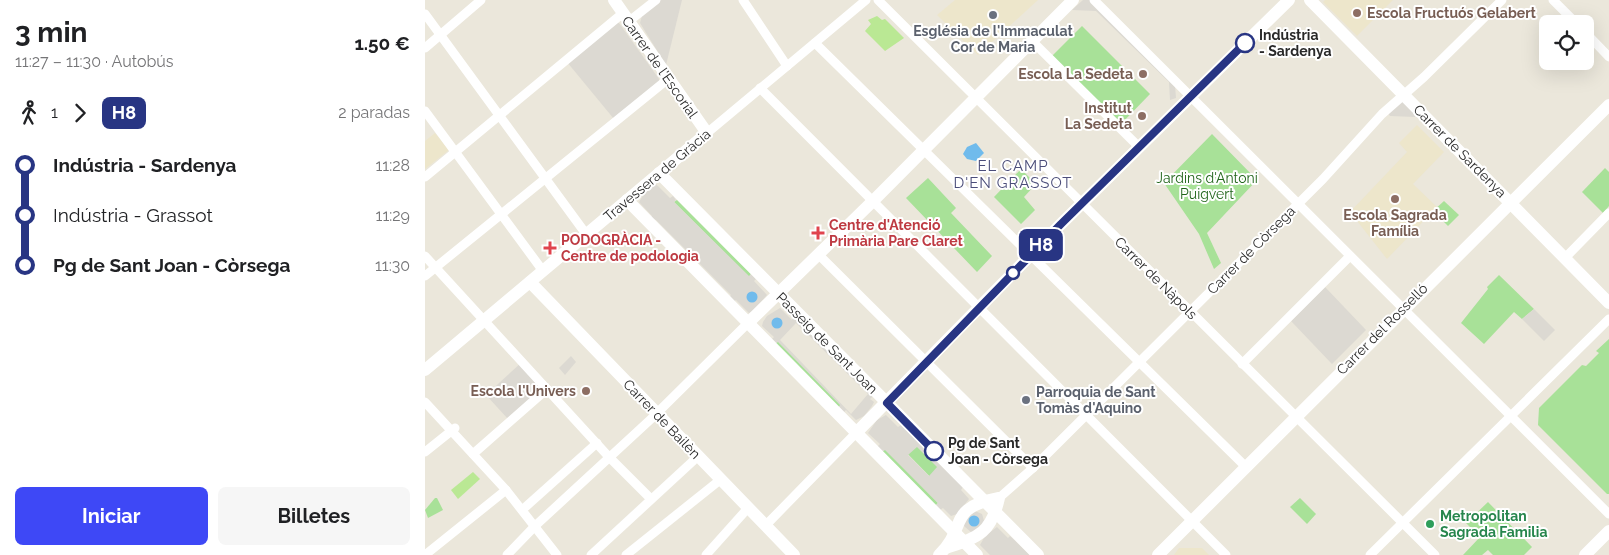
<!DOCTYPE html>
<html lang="es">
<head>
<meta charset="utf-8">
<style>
  :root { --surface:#fff; --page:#f6f6f6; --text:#202124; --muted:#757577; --accent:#3e48f6 }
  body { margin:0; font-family:Raleway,sans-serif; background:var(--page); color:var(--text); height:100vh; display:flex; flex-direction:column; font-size:19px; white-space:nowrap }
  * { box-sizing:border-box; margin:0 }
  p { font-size:16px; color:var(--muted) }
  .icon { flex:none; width:28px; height:28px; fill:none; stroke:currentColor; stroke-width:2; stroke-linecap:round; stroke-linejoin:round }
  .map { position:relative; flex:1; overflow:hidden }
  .side { display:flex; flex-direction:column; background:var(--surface); width:425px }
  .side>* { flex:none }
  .badge { padding:0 10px; border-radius:8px; font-size:18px; line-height:32px }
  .fabs { position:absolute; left:1114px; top:15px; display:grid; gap:10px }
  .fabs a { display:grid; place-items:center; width:55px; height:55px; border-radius:8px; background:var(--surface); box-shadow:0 5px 20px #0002; font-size:25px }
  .map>.badge { position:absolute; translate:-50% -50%; box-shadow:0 0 0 2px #fff }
  .legs { display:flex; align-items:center; gap:8px; height:55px; padding:0 15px; font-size:16px }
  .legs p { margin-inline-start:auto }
  .headline { display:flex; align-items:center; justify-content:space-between; height:85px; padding:0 15px }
  h1 { font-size:28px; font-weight:700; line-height:38px }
  .button { display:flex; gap:10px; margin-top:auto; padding:10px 15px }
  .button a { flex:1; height:58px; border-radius:8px; background:var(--accent); color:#fff; font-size:20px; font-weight:700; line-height:58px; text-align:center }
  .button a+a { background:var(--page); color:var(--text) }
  ul { padding:0 15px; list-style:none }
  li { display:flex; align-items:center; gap:18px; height:50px; font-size:19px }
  li i { display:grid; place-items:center; width:8px; height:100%; margin:0 6px; background:currentColor }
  li i::after { content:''; width:12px; height:12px; margin:-6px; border:4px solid; border-radius:50%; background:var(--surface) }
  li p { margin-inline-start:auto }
  li:first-child i { background:linear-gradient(#0000 50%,currentColor 0) }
  li:last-child i { background:linear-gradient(currentColor 50%,#0000 0) }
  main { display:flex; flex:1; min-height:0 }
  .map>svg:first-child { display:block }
</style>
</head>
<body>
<main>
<section class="side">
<div class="headline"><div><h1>3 min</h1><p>11:27 – 11:30 · Autobús</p></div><b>1.50 €</b></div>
<div class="legs"><svg class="icon" aria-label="walk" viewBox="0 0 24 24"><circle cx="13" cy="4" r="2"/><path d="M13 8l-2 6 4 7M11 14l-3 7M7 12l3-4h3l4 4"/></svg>1<svg class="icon" aria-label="forward" viewBox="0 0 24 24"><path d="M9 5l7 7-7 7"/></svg><b class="badge" style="background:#283583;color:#fff">H8</b><p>2 paradas</p></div>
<ul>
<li><i style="color:#283583"></i><b>Indústria - Sardenya</b><p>11:28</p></li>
<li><i style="color:#283583"></i><span>Indústria - Grassot</span><p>11:29</p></li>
<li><i style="color:#283583"></i><b>Pg de Sant Joan - Còrsega</b><p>11:30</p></li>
</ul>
<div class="button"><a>Iniciar</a><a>Billetes</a></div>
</section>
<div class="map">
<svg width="1184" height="555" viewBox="0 0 1184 555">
  <rect width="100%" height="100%" fill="#ebe7db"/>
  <g fill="#ede6cb">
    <polygon points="530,0 613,0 553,55 512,15"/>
    <polygon points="900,0 968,0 932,36 898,2"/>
    <polygon points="992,125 1019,152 988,184 1012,207 962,259 925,212 982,152 974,143"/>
    <polygon points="10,133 24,150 0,169 0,141"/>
    <polygon points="754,548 777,548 784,555 749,555"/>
  </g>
  <g fill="#a8e198">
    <polygon points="657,26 725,94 696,124 627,56"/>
    <polygon points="787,134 832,180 782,233 796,263 789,269 774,234 739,183"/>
    <polygon points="1180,168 1184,172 1184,206 1178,213 1157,192"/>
    <polygon points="596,169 611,184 599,197 610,210 596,224 569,197"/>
    <polygon points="503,178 531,208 526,213 567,256 552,272 481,198"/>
    <polygon points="252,200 326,274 324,277 249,202"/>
    <polygon points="1019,201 1034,215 1023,226 1008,211"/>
    <polygon points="1074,275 1109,309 1097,319 1089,312 1059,344 1036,323 1063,289 1062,287"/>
    <polygon points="1184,339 1184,494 1182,494 1113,425 1114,408 1157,365 1161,366 1174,353 1171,351"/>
    <polygon points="353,341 416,405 413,408 350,344"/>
    <polygon points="480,429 534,483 522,494 469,440"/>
    <polygon points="460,449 513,503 510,506 457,452"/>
    <polygon points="10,498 12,498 18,510 3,518 0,510"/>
    <polygon points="875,498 891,514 882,524 865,507"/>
    <polygon points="1063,502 1107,547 1099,555 1068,555 1063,550 1057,555 1038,555 1055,537 1041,523"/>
  </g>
  <g fill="#bae894">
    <polygon points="452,16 457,20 460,19 479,38 460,51 440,31 446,24 443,20"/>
    <polygon points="48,472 55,479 33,499 26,490"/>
  </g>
  <g fill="#dcd9d2" fill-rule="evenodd">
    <polygon points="235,0 257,0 241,65 215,23 217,16"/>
    <polygon points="658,0 665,0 750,85 751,98 745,100 744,82 671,11 647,10"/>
    <polygon points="191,23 194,23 234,79 234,82 189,119 142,62"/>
    <polygon points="978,99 992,114 990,117 965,116 962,112"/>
    <polygon points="231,184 245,198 248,196 251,200 249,202 324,276 326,274 331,279 329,281 342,295 328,311 324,313 311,300 308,302 304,298 306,295 231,220 225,218 227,216 214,202 221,191"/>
    <polygon points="900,287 941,330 907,364 866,321"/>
    <path d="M355,308l12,12 2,-3 79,79 -3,3 4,3 -2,4 -8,10 -8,4 -10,-10 -3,3 -5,-5 2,-3 -62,-63 -3,2 -4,-4 3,-3 -12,-11 1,-4 4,-6zM371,323l72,71 -17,20 -71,-74z"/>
    <polygon points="1109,309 1130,330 1119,341 1097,319"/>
    <polygon points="146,356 151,362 140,375 134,368"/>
    <polygon points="97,362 121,389 83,419 61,395"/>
    <path d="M461,415l12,12 3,-2 62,62 -2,3 8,9 -12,15 -6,2 -8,-8 -3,2 -5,-4 3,-3 -53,-53 -3,2 -5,-5 3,-3 -12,-11 9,-13zM492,447l20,20 -8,9 -21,-21z"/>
    <polygon points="550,511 557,514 560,524 547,533 539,526 539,518"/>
    <polygon points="572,527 583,538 585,536 605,555 565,555 555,545 560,536"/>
  </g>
  <g fill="#70bbec">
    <polygon points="551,143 559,153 551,161 542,159 538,154 542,147"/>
    <circle cx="327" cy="297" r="5.5"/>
    <circle cx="352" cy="323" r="5.5"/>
    <circle cx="549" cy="521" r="5.5"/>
  </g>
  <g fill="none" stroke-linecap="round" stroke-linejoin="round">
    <g stroke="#fff" stroke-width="9">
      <polyline points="318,0 362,66"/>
      <polyline points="453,0 1010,555"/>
      <polyline points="669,0 1184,514"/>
      <polyline points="1128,0 1152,24"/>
      <polyline points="0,14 161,234"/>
      <polyline points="203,22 231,0"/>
      <polyline points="1160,32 1184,57"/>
      <polyline points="607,41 714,147"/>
      <polyline points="390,43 821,467"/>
      <polyline points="0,48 56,0"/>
      <polyline points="335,88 801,555"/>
      <polyline points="0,111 118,271"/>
      <polyline points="282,133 441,0"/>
      <polyline points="0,177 198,13"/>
      <polyline points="394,255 608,468"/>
      <polyline points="0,256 184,457 226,499"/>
      <polyline points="1140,258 1184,213"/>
      <polyline points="0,276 243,79"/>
      <polyline points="817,364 925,256"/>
      <polyline points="0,402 81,490 132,555"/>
      <polyline points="0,452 30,428"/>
      <polyline points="48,454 122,389"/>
      <polyline points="574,498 608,468 898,179 957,114 999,77 1077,0"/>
      <polyline points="97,510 172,443"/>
      <polyline points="341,525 430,434"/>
      <polyline points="0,555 81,490"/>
      <polyline points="82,555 110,526 226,419 322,324"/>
      <polyline points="166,555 268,461 271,455"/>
      <polyline points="201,555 295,480"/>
      <polyline points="281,555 323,508"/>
      <polyline points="945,555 1184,319"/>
    </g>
    <g stroke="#fff" stroke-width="12">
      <polyline points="885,0 1184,303"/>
      <polyline points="234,173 613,555"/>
      <polyline points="202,200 552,555"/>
      <polyline points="105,282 369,555"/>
      <polyline points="322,324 449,200 648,0"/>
      <polyline points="0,370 282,133 189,0"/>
      <polyline points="430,434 636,224 864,0"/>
      <path d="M514,555c29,-28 7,-47 60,-57 -8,36 -21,39 -53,50"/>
      <polyline points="733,555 1184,105"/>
      <polyline points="1160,555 1184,531"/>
    </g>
  </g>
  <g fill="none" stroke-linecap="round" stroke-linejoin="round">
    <g stroke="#fff" stroke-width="11">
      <polyline id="line-1" points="509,451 462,403 636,224 820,43"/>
    </g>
    <use href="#line-1" stroke="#283583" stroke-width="8"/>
  </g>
  <g fill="#8d6e63" stroke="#fff" stroke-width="2">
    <circle cx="932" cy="13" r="5"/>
    <circle cx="718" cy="74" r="5"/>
    <circle cx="717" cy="116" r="5"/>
    <circle cx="970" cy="199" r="5"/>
    <circle cx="161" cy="391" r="5"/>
  </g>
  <g fill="#6b7280" stroke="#fff" stroke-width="2">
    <circle cx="568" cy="15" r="5"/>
    <circle cx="601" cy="400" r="5"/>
  </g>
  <g fill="#fff" stroke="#283583" stroke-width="2.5">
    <circle cx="820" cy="43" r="9"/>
    <circle cx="588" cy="273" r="6"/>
    <circle cx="509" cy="451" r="9"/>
  </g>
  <g fill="#e0444e" stroke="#fff" stroke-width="2">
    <path d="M390.5 225.5h5v5h5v5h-5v5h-5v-5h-5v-5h5z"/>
    <path d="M122.5 240.5h5v5h5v5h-5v5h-5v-5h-5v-5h5z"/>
  </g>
  <circle fill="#2e9e5b" stroke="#fff" stroke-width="2" cx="1005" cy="524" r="5"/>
  <g text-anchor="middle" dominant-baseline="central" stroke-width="4" stroke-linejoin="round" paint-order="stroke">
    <g font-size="14" font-weight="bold" fill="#785e54" stroke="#fff" text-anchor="end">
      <text x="942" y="13" text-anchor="start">Escola Fructuós Gelabert</text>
      <text x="708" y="74">Escola La Sedeta</text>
      <text x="707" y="108">Institut<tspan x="707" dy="16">La Sedeta</tspan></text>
      <text x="970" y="215" text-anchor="middle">Escola Sagrada<tspan x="970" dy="16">Família</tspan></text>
      <text x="151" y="391">Escola l'Univers</text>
    </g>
    <g font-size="14" font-weight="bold" fill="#5b616d" stroke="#fff">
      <text x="568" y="31">Església de l'Immaculat<tspan x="568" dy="16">Cor de Maria</tspan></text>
      <text x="611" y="392" text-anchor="start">Parroquia de Sant<tspan x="611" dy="16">Tomàs d'Aquino</tspan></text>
    </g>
    <g font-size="14" font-weight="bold" fill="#292929" stroke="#fff" text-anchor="start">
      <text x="834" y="35">Indústria<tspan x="834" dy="16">- Sardenya</tspan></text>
      <text x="523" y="443">Pg de Sant<tspan x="523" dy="16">Joan - Còrsega</tspan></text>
    </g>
    <g font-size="14" fill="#292929" stroke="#fff">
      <text transform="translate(235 67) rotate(55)">Carrer de l'Escorial</text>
      <text transform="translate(1035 151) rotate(45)">Carrer de Sardenya</text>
      <text transform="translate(232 175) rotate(-40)">Travessera de Gràcia</text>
      <text transform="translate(826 250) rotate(-45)">Carrer de Còrsega</text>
      <text transform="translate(731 278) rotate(45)">Carrer de Nàpols</text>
      <text transform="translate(957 329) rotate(-45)">Carrer del Rosselló</text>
      <text transform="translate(402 343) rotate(45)">Passeig de Sant Joan</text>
      <text transform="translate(237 419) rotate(46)">Carrer de Bailèn</text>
    </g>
    <g font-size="14" fill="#21651b" stroke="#fff">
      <text x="782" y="178">Jardins d'Antoni<tspan x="782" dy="16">Puigvert</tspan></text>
    </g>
    <g font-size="14" font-weight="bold" fill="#be3a42" stroke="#fff" text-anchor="start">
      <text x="404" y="225">Centre d'Atenció<tspan x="404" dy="16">Primària Pare Claret</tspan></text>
      <text x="136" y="240">PODOGRÀCIA -<tspan x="136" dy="16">Centre de podologia</tspan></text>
    </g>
    <g font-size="14" font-weight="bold" fill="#27864d" stroke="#fff" text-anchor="start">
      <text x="1015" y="516">Metropolitan<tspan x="1015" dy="16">Sagrada Familia</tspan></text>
    </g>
    <g font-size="15" letter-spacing="1" fill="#4b4d79" stroke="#fff">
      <text x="588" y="166">EL CAMP<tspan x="588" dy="17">D'EN GRASSOT</tspan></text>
    </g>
  </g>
</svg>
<div class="fabs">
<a><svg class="icon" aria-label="locate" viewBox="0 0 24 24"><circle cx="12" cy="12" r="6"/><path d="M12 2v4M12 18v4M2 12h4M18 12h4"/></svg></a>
</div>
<b class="badge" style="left:616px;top:245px;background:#283583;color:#fff">H8</b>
</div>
</main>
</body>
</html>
